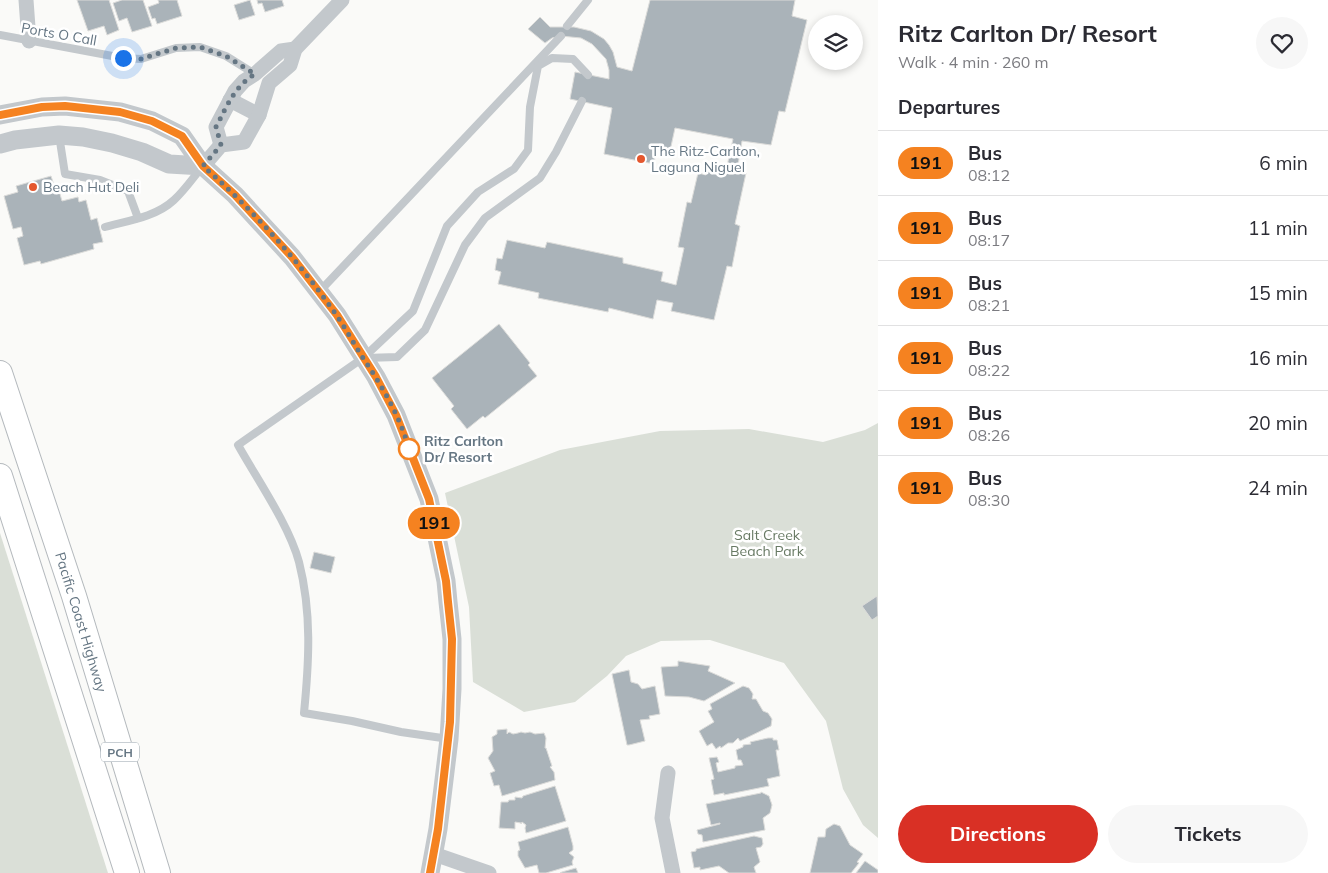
<!DOCTYPE html>
<html lang="en">
<head>
<meta charset="utf-8">
<style>
  :root { --surface:#fff; --page:#f7f7f7; --text:#2b2b33; --muted:#7c7c81; --line:#e1e1e2; --accent:#d93025 }
  body { margin:0; font-family:Mulish,sans-serif; background:var(--page); color:var(--text); height:100vh; display:flex; flex-direction:column; font-size:19px; white-space:nowrap }
  * { box-sizing:border-box; margin:0 }
  p { font-size:16px; color:var(--muted) }
  .icon { flex:none; width:28px; height:28px; fill:none; stroke:currentColor; stroke-width:2; stroke-linecap:round; stroke-linejoin:round }
  .map { position:relative; flex:1; overflow:hidden }
  .panel { display:flex; flex-direction:column; background:var(--surface); width:450px }
  .panel>* { flex:none }
  .badge { padding:0 10px; border-radius:16px; font-size:18px; line-height:32px }
  .tools { position:absolute; left:808px; top:15px; display:grid; gap:10px }
  .tools a { display:grid; place-items:center; width:55px; height:55px; border-radius:50%; background:var(--surface); box-shadow:0 2px 8px #0003; font-size:25px }
  .you { position:absolute; width:25px; height:25px; margin:-12px; border:4px solid #fff; border-radius:50%; background:#1a73e8; box-shadow:0 0 0 8px #1a73e833 }
  .map>.badge { position:absolute; translate:-50% -50%; box-shadow:0 0 0 2px #fff }
  h2 { padding:0 20px; font-size:19px; line-height:45px }
  .round { display:grid; place-items:center; flex:none; width:52px; height:52px; border-radius:26px; background:var(--page) }
  .head { display:flex; align-items:center; justify-content:space-between; height:85px; padding:0 20px }
  h1 { font-size:24px; font-weight:700; line-height:38px }
  .action { display:flex; gap:10px; margin-top:auto; padding:10px 20px }
  .action a { flex:1; height:58px; border-radius:30px; background:var(--accent); color:#fff; font-size:20px; font-weight:700; line-height:58px; text-align:center }
  .action a+a { background:var(--page); color:var(--text) }
  ul { padding:0; list-style:none }
  li { display:flex; align-items:center; gap:15px; height:65px; padding:0 20px; border-top:1px solid var(--line) }
  li div { flex:1 }
  li b { display:block; font-size:19px }
  li em { font-style:normal }
  li .badge { min-width:55px; font-weight:700; text-align:center }
  main { display:flex; flex:1; min-height:0 }
  .map>svg:first-child { display:block }
</style>
</head>
<body>
<main>
<div class="map">
<svg width="878" height="873" viewBox="0 0 878 873">
  <rect width="100%" height="100%" fill="#fafaf8"/>
  <g fill="#dadfd7">
    <polygon points="878,423 878,838 863,825 843,789 826,721 784,663 710,640 661,641 626,656 607,676 575,702 524,712 473,682 469,607 445,493 560,450 660,431 749,429 823,442 865,430"/>
    <polygon points="0,533 108,873 0,873"/>
  </g>
  <g fill="#aab3b9" stroke="#dcdcda">
    <polygon points="77,0 109,0 119,30 107,35 104,26 88,31"/>
    <polygon points="122,0 143,0 152,26 132,32 127,18 119,21 113,3"/>
    <polygon points="158,0 177,0 182,16 157,24 155,18 152,19 148,7 159,3"/>
    <polygon points="250,0 255,15 239,20 234,5"/>
    <polygon points="257,0 282,0 284,6 265,12 262,3 258,4"/>
    <polygon points="650,0 795,0 792,16 807,20 785,112 779,111 771,145 742,141 737,171 746,173 735,224 740,226 732,267 727,266 714,320 671,311 673,303 657,300 653,319 609,308 608,312 538,298 539,293 498,284 501,272 495,270 497,258 502,259 507,240 545,248 547,242 623,258 623,263 663,272 661,281 676,285 684,248 678,247 687,202 691,203 698,173 706,175 709,163 727,166 733,139 675,128 670,151 656,150 654,164 604,154 612,108 570,99 575,72 609,79 609,70 606,59 592,44 581,38 561,36 552,38 545,43 528,29 540,17 550,27 574,27 591,31 604,39 609,45 613,52 617,67 632,71"/>
    <polygon points="51,176 54,185 57,184 62,201 78,197 79,202 86,200 91,220 97,218 103,242 93,244 94,249 41,264 40,261 24,265 17,238 23,236 21,227 13,229 4,196 18,192 16,186"/>
    <polygon points="499,324 530,363 528,365 537,376 485,418 483,416 467,429 451,409 454,406 432,378"/>
    <polygon points="314,552 335,557 331,573 310,568"/>
    <polygon points="877,596 878,616 872,620 862,606"/>
    <polygon points="678,661 710,666 708,671 735,683 704,701 689,697 665,696 661,667 678,666"/>
    <polygon points="629,670 631,682 638,684 642,689 655,686 660,714 649,716 650,719 640,720 645,741 629,745 627,745 612,674"/>
    <polygon points="743,686 749,688 753,694 752,699 756,699 763,711 768,713 772,719 771,726 740,741 738,738 733,743 728,743 721,748 720,746 716,749 712,743 707,746 699,731 714,722 708,711 712,709 710,704"/>
    <polygon points="507,729 507,734 509,732 513,734 518,733 521,732 525,733 530,732 535,734 544,733 546,738 545,748 546,748 552,766 550,767 554,772 555,780 502,796 499,785 494,786 490,773 495,771 488,758 493,751 492,737 497,734 497,730"/>
    <polygon points="768,738 773,738 773,740 777,740 779,750 776,750 780,776 767,779 769,786 724,795 724,793 714,795 711,780 714,779 709,758 717,757 719,762 716,763 718,772 735,768 735,766 743,765 741,760 738,760 736,750 743,747 743,745 751,744 750,742"/>
    <polygon points="555,786 566,821 526,833 525,828 526,825 522,822 521,824 521,823 515,822 515,829 499,828 501,802 508,802 509,800 515,800 515,797 522,798 523,796"/>
    <polygon points="761,792 769,796 772,805 770,813 763,818 765,830 703,842 702,835 698,834 697,830 720,824 720,823 711,825 706,804 761,793"/>
    <polygon points="834,824 840,826 850,845 863,854 857,862 859,863 851,873 810,873 818,837 825,837 826,829"/>
    <polygon points="568,827 573,846 573,850 569,853 574,857 572,862 573,865 546,873 539,873 537,865 525,868 518,856 518,851 520,850 518,842"/>
    <polygon points="754,836 762,838 763,844 761,847 756,848 760,862 754,867 756,873 729,873 719,866 700,870 700,867 694,868 691,852 696,851 696,849"/>
    <polygon points="865,861 878,870 878,873 856,873"/>
    <polygon points="576,868 578,873 560,873 562,872"/>
  </g>
  <g fill="none" stroke-linecap="round" stroke-linejoin="round">
    <g stroke="#b4b9bd" stroke-width="26">
      <g id="trunk">
        <polyline points="0,373 74,596 158,873"/>
        <polyline points="0,476 127,873"/>
      </g>
    </g>
    <g stroke="#c3c8cc" stroke-width="8">
      <polyline points="567,26 588,0"/>
      <polyline points="0,35 123,58 141,59 176,48 200,47 226,56 255,74"/>
      <polyline points="59,135 65,174 100,180 128,191 138,218"/>
      <path d="M105,227c22,-6 51,-10 69,-27 10,-9 19,-22 28,-33"/>
      <polyline points="319,292 561,36"/>
      <polyline points="365,358 397,357 425,330 465,245 485,218 540,178 556,152 582,101"/>
      <path d="M449,739l-48,-7 -49,-11 -48,-8c5,-51 8,-100 -5,-151 -10,-37 -42,-83 -61,-117l125,-87 50,-47 34,-85 31,-34 36,-23 14,-19 2,-43 8,-41 14,-8 21,1 15,16"/>
    </g>
    <g stroke="#c3c8cc" stroke-width="15">
      <polyline points="26,0 29,41"/>
      <polyline points="230,100 259,115"/>
      <polyline points="221,145 216,127 235,91 244,81 255,74 281,51 295,49"/>
      <polyline points="203,166 221,145 244,142 259,115 269,83 290,65 295,49 342,0"/>
      <polyline points="668,773 662,818 673,873"/>
      <polyline points="434,854 489,873"/>
    </g>
    <g stroke="#c3c8cc" stroke-width="19">
      <polyline points="0,115 42,107 65,106 120,112 152,121 182,136 203,166 235,195 292,257 337,315 376,377 396,415 429,499 446,581 448,602 452,639 452,689 449,739 438,829 430,873"/>
      <polyline points="0,144 15,140 59,135 83,137 112,143 142,152 169,164 203,166"/>
    </g>
    <use href="#trunk" stroke="#fff" stroke-width="24"/>
  </g>
  <g fill="none" stroke-linecap="round" stroke-linejoin="round">
    <g stroke="#fff" stroke-width="11">
      <polyline id="line" points="0,115 42,107 65,106 102,110 120,112 152,121 182,136 203,166 235,195 292,257 337,315 376,377 396,415 429,499 446,581 448,602 452,639 450,722 438,829 430,873"/>
    </g>
    <use href="#line" stroke="#f58220" stroke-width="8"/>
    <path stroke="#657683" stroke-width="5" stroke-dasharray="0 9" d="M123,58l18,1 35,-11 24,-1 26,9 29,18c-21,13 -28,32 -39,53l5,18 -18,21c50,44 96,95 134,150 9,13 17,28 26,42 19,28 37,58 46,91"/>
  </g>
  <g fill="#e4572e" stroke="#fff" stroke-width="2">
    <circle cx="641" cy="159" r="5"/>
    <circle cx="33" cy="187" r="5"/>
  </g>
  <circle fill="#fff" stroke="#f58220" stroke-width="2.5" cx="409" cy="449" r="10"/>
  <g text-anchor="middle" dominant-baseline="central" stroke-width="5" stroke-linejoin="round" paint-order="stroke">
    <rect fill="#fff" stroke="#939fa8" stroke-width="1" x="101" y="742.5" width="38" height="19" rx="4"/>
    <g font-size="12" font-weight="bold" fill="#657683">
      <text x="120" y="752">PCH</text>
    </g>
    <g font-size="14" fill="#657683" stroke="#fff">
      <text transform="translate(59 34) rotate(10)">Ports O Call</text>
      <text transform="translate(81 622) rotate(73)">Pacific Coast Highway</text>
    </g>
    <g font-size="14" fill="#657683" stroke="#fff" text-anchor="start">
      <text x="651" y="151">The Ritz-Carlton,<tspan x="651" dy="16">Laguna Niguel</tspan></text>
      <text x="43" y="187">Beach Hut Deli</text>
    </g>
    <g font-size="14" font-weight="bold" fill="#657683" stroke="#fff" text-anchor="start">
      <text x="424" y="441">Ritz Carlton<tspan x="424" dy="16">Dr/ Resort</tspan></text>
    </g>
    <g font-size="14" fill="#687a64" stroke="#fff">
      <text x="767" y="535">Salt Creek<tspan x="767" dy="16">Beach Park</tspan></text>
    </g>
  </g>
</svg>
<div class="tools">
<a><svg class="icon" aria-label="layers" viewBox="0 0 24 24"><path d="M12 4l9 5-9 5-9-5zM3 14l9 5 9-5"/></svg></a>
</div>
<div class="you" style="left:123px;top:58px"></div>
<b class="badge" style="left:434px;top:523px;background:#f58220;color:#111">191</b>
</div>
<section class="panel">
<div class="head"><div><h1>Ritz Carlton Dr/ Resort</h1><p>Walk · 4 min · 260 m</p></div><a class="round"><svg class="icon" aria-label="heart" viewBox="0 0 24 24"><path d="M12 20l-8-8c-3-5 5-10 8-4 3-6 11-1 8 4z"/></svg></a></div>
<h2>Departures</h2>
<ul>
<li><span class="badge" style="background:#f58220;color:#111">191</span><div><b>Bus</b><p>08:12</p></div><em>6 min</em></li>
<li><span class="badge" style="background:#f58220;color:#111">191</span><div><b>Bus</b><p>08:17</p></div><em>11 min</em></li>
<li><span class="badge" style="background:#f58220;color:#111">191</span><div><b>Bus</b><p>08:21</p></div><em>15 min</em></li>
<li><span class="badge" style="background:#f58220;color:#111">191</span><div><b>Bus</b><p>08:22</p></div><em>16 min</em></li>
<li><span class="badge" style="background:#f58220;color:#111">191</span><div><b>Bus</b><p>08:26</p></div><em>20 min</em></li>
<li><span class="badge" style="background:#f58220;color:#111">191</span><div><b>Bus</b><p>08:30</p></div><em>24 min</em></li>
</ul>
<div class="action"><a>Directions</a><a>Tickets</a></div>
</section>
</main>
</body>
</html>
